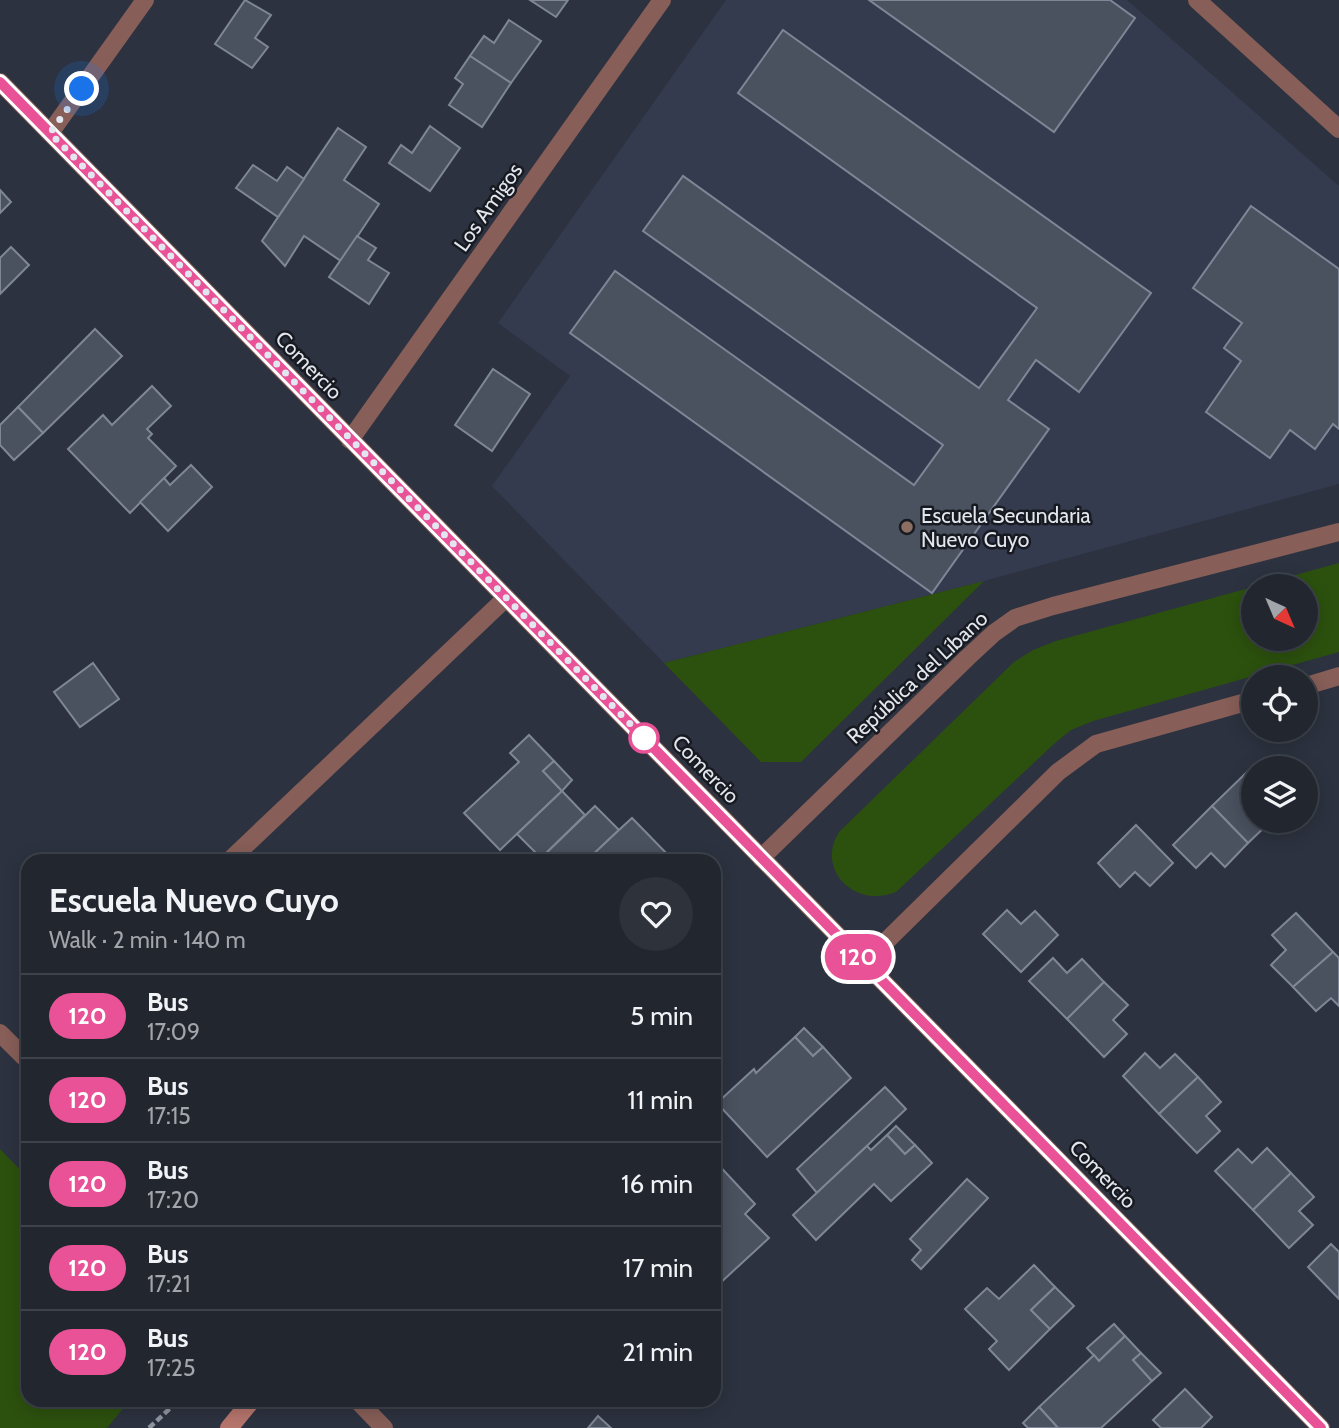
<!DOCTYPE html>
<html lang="en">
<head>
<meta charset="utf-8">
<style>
  :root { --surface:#21262f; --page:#2d323b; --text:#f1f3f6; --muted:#a2a5aa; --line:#3e434b }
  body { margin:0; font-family:Cabin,sans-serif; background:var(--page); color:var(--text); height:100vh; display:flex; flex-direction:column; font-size:26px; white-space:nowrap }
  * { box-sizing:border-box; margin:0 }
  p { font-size:23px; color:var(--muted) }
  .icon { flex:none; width:38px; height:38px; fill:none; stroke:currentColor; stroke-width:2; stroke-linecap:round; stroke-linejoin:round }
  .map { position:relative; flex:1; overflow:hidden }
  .drawer { position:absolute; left:21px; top:854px; width:700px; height:553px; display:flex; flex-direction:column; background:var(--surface); border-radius:21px; box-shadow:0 4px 18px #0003,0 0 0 2px var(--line) }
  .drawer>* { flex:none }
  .badge { padding:0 14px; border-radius:23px; font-size:24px; line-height:46px }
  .needle { width:46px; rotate:136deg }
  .controls { position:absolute; left:1241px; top:574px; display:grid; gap:14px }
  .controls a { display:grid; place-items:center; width:77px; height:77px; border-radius:50%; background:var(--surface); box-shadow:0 4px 18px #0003,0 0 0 2px var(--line); font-size:35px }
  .you { position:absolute; width:35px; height:35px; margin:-18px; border:5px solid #fff; border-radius:50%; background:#1a73e8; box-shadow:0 0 0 10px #1a73e833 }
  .map>.badge { position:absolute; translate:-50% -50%; box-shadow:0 0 0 4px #fff }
  .round { display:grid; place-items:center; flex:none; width:74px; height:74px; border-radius:37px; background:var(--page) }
  .summary { display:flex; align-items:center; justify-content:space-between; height:119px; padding:0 28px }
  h1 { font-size:33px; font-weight:700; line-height:52px }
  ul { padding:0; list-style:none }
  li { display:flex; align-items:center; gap:21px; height:84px; padding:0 28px; border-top:2px solid var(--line) }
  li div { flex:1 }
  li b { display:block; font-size:26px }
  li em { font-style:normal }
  li .badge { min-width:77px; font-weight:700; text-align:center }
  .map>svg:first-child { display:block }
</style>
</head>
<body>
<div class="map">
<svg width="1339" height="1428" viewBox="0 0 1339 1428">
  <rect width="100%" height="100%" fill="#2c323f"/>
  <polygon fill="#343b4e" points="726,0 1127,0 1339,186 1339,484 984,581 664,663 492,486 570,376 498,323"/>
  <g fill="#2c510e">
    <path d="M1339,563v89l-246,69 -22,9 -16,13 -159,149c-40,17 -81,-22 -57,-60l175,-170 19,-12 23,-9 197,-54v52h53v-53h-51z"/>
    <polygon points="984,581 801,762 761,762 664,663"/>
    <polygon points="0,1149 28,1178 28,1400 130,1400 107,1428 0,1428"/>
  </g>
  <g fill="#4a515f" stroke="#7f8796" stroke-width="2">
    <polygon points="245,0 271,15 255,38 268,47 252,68 215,44"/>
    <polygon points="530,0 568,0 556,17"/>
    <polygon points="869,0 1110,0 1135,18 1054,132"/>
    <polygon points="509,20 541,41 511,83 470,56 484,36 494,43"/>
    <polygon points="783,30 1151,293 1079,392 1036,360 1008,400 1049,429 932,593 570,333 615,271 914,485 943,445 643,231 683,176 979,388 1037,308 738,93"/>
    <polygon points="470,56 511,83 482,127 449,105 463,84 455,78"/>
    <polygon points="430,126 460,148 430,191 389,163 401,145 412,153"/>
    <polygon points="338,128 366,147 344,180 379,204 341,261 304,236 285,266 262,241"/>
    <polygon points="253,165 277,181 287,167 304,179 278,217 236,188"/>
    <polygon points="0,190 11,202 0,213"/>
    <polygon points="1251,206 1339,269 1339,429 1333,424 1315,449 1290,430 1270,458 1206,412 1241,361 1224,348 1242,323 1193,288"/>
    <polygon points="357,236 376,248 368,260 389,273 369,304 329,277"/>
    <polygon points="11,247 29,265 0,294 0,258"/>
    <polygon points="95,329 122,356 43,433 18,407"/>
    <polygon points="493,369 530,394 492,451 455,425"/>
    <polygon points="152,386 171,406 147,429 152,434 148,438 176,466 130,513 68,449 103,415 112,425"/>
    <polygon points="18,407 43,433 14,460 0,445 0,425"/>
    <polygon points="191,465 212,487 168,531 140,502 164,478 170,485"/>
    <polygon points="93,663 119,699 80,727 54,692"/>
    <polygon points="529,735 554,761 543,771 562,791 500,850 464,813 519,762 510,753"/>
    <polygon points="554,761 572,780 562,791 543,771"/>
    <polygon points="1250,769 1253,773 1253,821 1271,821 1248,843 1212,806"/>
    <polygon points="562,791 585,815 541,858 517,834"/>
    <polygon points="595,806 619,830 586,861 538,861"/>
    <polygon points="1212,806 1248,843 1225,867 1211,853 1196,868 1173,845"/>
    <polygon points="632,818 674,861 586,861 619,830"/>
    <polygon points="1136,825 1173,863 1150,886 1135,872 1120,887 1098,863"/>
    <polygon points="1007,910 1021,924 1035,911 1058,935 1021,972 983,934"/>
    <polygon points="1296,913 1333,952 1293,987 1271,965 1286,950 1272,935"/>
    <polygon points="1333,952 1339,958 1339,1006 1331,998 1316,1011 1293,987"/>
    <polygon points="1053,958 1067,973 1082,959 1104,982 1067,1019 1029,981"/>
    <polygon points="1104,982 1128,1005 1113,1020 1127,1034 1104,1057 1067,1019"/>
    <polygon points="804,1028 823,1047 813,1056 795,1037"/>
    <polygon points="795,1037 813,1056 823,1047 851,1078 767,1157 717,1103 754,1069 756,1073"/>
    <polygon points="1145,1053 1160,1068 1175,1054 1198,1077 1159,1114 1123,1076"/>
    <polygon points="1198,1077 1221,1102 1206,1116 1220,1131 1197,1153 1159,1114"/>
    <polygon points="885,1087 906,1109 817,1193 797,1169"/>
    <polygon points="896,1126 915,1145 905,1154 887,1135"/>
    <polygon points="887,1135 905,1154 915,1145 932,1163 891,1201 874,1184 816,1240 793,1215 867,1146 871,1150"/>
    <polygon points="1267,1148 1291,1173 1253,1210 1215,1171 1238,1149 1252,1163"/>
    <polygon points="714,1160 755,1204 745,1214 769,1238 718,1285 714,1281"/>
    <polygon points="1291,1173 1314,1197 1299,1211 1313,1225 1289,1248 1253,1210"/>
    <polygon points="967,1179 988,1198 921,1269 912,1260 921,1250 910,1239"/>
    <polygon points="1331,1244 1339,1252 1339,1299 1308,1267"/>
    <polygon points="1034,1265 1055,1287 1031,1310 1050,1329 1009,1370 989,1349 997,1341 965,1309 987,1288 999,1299"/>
    <polygon points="1055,1287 1074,1306 1050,1329 1031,1310"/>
    <polygon points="1114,1324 1125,1336 1099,1361 1087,1348"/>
    <polygon points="1125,1336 1141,1353 1133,1360 1152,1381 1101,1428 1058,1428 1039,1407 1094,1355 1099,1361"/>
    <polygon points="1141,1353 1161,1373 1152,1381 1133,1360"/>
    <polygon points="1185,1389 1212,1417 1201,1428 1161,1428 1153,1420"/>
    <polygon points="1039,1407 1058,1428 1028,1428 1023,1423"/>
    <polygon points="598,1416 611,1428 588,1428"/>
  </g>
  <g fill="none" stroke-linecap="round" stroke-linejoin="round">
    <polyline stroke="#8f949e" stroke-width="4.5" stroke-dasharray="7 3.5" stroke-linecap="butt" points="149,1428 179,1400"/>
    <g stroke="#875e58" stroke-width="18">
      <polyline points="1197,0 1339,129"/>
      <polyline points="0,82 1321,1428"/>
      <polyline points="50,133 145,0"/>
      <polyline points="350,440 662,0"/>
      <polyline points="1306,686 1339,676"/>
      <polyline points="761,858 967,658 994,633 1015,618 1053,606 1339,532"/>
      <polyline points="229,861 506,598"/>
      <polyline points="864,963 1058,772 1096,744 1253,700"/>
      <polyline points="0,1033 28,1061"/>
      <polyline points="357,1400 384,1428"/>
    </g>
    <polyline stroke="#b6756d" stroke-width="18" points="229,1428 252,1400"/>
  </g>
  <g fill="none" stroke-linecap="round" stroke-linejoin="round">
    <g stroke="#fff" stroke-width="16">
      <polyline id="line" points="0,82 1321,1428"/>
    </g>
    <use href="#line" stroke="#e95297" stroke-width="10"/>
    <polyline stroke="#e2e6ee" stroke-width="7" stroke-dasharray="0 12.6" points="82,89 50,133 644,738"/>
  </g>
  <circle fill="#8d6e63" stroke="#171a20" stroke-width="2.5" cx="907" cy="527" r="7"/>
  <circle fill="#fff" stroke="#e95297" stroke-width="3.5" cx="644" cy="738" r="14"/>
  <g text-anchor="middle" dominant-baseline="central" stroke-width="5" stroke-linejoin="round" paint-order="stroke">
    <g font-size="21" fill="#e2e6ee" stroke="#171a20">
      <text transform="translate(488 207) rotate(-55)">Los Amigos</text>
      <text transform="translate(309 365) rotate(46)">Comercio</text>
      <text transform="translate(917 677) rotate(-43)">República del Líbano</text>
      <text transform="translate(706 769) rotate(46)">Comercio</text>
      <text transform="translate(1103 1174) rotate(46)">Comercio</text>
    </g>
    <g font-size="21" fill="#e2e6ee" stroke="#171a20" text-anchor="start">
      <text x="921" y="515">Escuela Secundaria<tspan x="921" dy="24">Nuevo Cuyo</tspan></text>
    </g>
  </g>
</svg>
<div class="controls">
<a><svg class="needle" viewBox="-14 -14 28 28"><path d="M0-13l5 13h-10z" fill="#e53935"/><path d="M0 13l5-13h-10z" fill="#a2a5aa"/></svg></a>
<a><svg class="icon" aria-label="locate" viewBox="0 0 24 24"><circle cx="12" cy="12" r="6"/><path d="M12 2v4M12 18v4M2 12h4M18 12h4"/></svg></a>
<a><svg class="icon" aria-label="layers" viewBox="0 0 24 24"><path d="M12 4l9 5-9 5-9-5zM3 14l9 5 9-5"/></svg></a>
</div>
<div class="you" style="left:82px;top:89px"></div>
<b class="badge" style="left:858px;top:957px;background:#e95297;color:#fff">120</b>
<section class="drawer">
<div class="summary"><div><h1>Escuela Nuevo Cuyo</h1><p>Walk · 2 min · 140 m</p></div><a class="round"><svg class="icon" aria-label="heart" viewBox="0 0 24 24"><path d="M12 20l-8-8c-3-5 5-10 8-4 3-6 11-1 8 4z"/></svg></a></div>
<ul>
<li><span class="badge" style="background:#e95297;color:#fff">120</span><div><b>Bus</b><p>17:09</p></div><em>5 min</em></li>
<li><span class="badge" style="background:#e95297;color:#fff">120</span><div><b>Bus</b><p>17:15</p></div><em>11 min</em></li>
<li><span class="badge" style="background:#e95297;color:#fff">120</span><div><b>Bus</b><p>17:20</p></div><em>16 min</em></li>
<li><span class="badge" style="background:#e95297;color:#fff">120</span><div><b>Bus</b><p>17:21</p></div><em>17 min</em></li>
<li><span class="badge" style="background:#e95297;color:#fff">120</span><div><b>Bus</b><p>17:25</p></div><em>21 min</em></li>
</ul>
</section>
</div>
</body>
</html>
